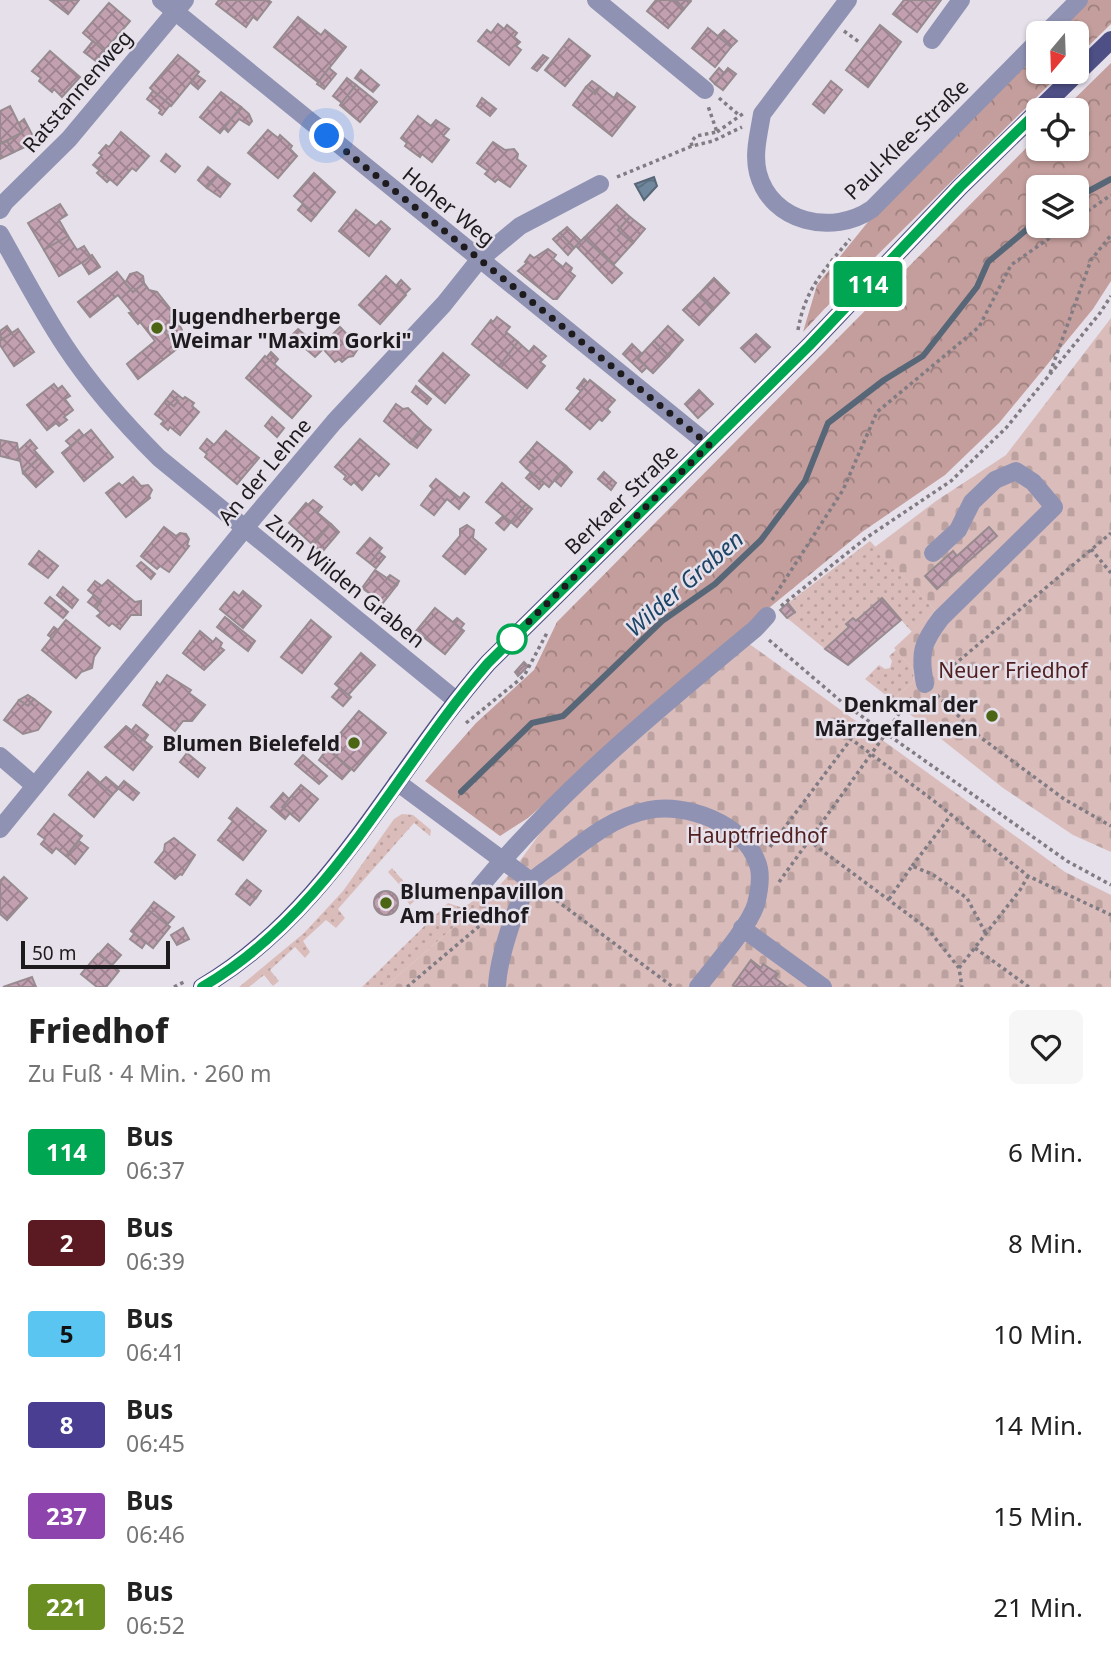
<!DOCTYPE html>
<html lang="de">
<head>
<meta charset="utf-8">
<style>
  :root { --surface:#fff; --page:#f6f6f6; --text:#222; --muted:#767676 }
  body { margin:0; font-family:"Noto Sans",sans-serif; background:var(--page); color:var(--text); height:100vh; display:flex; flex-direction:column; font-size:26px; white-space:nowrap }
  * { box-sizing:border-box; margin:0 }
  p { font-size:23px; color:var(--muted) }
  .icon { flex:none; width:38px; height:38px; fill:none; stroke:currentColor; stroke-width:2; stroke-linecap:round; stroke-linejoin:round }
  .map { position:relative; height:987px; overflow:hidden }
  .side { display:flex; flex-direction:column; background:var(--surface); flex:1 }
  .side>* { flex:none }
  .badge { padding:0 14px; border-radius:5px; font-size:24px; line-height:46px }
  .needle { width:46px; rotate:199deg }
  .tools { position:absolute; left:1026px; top:21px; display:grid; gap:14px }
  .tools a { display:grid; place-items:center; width:63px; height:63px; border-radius:10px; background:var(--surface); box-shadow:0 2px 5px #0004; font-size:35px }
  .scale { position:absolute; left:21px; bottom:18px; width:149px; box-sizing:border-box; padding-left:7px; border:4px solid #1e1b1f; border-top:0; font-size:19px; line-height:24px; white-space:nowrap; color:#1e1b1f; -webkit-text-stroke:5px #e6e0ea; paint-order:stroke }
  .you { position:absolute; width:35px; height:35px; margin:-18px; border:5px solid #fff; border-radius:50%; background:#1a73e8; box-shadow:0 0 0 10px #1a73e833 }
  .map>.badge { position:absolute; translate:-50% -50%; box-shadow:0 0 0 4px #fff }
  .round { display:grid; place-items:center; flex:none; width:74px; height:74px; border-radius:10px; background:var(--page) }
  .overview { display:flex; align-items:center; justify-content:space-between; height:119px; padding:0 28px }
  h1 { font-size:33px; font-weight:800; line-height:52px }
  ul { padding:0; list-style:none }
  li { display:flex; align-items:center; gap:21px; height:91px; padding:0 28px }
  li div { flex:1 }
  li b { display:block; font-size:26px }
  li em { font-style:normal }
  li .badge { min-width:77px; font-weight:700; text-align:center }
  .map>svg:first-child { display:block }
</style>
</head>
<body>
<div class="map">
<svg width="1111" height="987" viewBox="0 0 1111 987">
  <defs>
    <pattern id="grass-dots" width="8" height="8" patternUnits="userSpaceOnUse" patternTransform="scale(1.75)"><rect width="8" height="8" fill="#dabdbb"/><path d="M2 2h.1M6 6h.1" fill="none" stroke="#bba2a0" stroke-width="1.8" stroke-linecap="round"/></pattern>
    <pattern id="forest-crowns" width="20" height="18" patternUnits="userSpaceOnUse" patternTransform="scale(1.75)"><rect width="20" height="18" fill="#c39e9c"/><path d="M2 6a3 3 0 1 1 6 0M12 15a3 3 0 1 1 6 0" fill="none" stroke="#9e807f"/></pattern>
    <pattern id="cemetery-stones" width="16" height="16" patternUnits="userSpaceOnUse" patternTransform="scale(1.75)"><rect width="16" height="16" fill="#dabdbb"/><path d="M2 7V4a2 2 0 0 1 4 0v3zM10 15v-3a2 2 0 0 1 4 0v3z" fill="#bba2a0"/></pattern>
    <pattern id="water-waves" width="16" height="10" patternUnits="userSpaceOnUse" patternTransform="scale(1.75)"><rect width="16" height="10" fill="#70889e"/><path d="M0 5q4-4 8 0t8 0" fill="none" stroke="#5b6e80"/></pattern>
    <pattern id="building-cross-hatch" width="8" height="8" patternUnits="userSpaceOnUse" patternTransform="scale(1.75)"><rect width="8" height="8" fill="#c2a0b0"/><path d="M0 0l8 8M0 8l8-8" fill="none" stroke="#9d828f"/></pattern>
  </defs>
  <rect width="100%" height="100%" fill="#e6e0ea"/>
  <g fill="url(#grass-dots)">
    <polygon points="870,541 935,610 912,632 882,599 856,621 853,618 846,623 849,627 825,649 787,618 795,612 788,603"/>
    <polygon points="896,650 914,670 913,682 892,700 865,679 879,665 885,669 890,668 892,661 889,656"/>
    <polygon points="402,814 413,815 431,830 430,836 414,823 338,909 345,918 336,928 326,920 303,941 310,952 305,958 295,947 270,970 279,981 273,986 264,975 249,987 239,987 304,933 343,891 394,819"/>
    <polygon points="392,868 418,898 410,905 403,896 406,892 388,872"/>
    <polygon points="483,894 491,895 385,987 362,987 448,903 463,908"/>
  </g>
  <g fill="url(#forest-crowns)" fill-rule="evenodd">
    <polygon points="1087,0 1111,0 1111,24 1076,58 1076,33 1054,33"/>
    <polygon points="1038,50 1038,72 1062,72 842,290 803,332 817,285 876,212"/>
    <path d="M1111,63v218l-18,28 -94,114 -54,52 -83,57 -98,80 -236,206 -28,18 -75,-55 51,-58 58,-53 23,-48 481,-486v13h38v-39h-13zM1038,187h38v39h-38z"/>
  </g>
  <g fill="url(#cemetery-stones)">
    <polygon points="1111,318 1111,852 1073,835 1003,788 892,700 913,682 914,670 894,648 935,610 875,547 936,501 1006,455"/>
    <polygon points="748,643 1065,872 1111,895 1111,987 385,987 491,895 514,869 562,803"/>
  </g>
  <polygon fill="url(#water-waves)" stroke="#576778" stroke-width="2" points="654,177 657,186 644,200 635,184"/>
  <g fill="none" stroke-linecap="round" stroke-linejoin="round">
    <g stroke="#576778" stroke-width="6">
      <polyline points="1076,198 1111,179"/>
      <polyline points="461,792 532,723 563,716 662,621 715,584 761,540 805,481 828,423 884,380 923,356 977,287 988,262 1038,220"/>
    </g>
  </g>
  <g fill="url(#building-cross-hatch)" stroke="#978b90" stroke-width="2">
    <polygon points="50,0 79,0 68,14"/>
    <polygon points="219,0 268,0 271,2 257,20 253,17 246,27 216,4"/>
    <polygon points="656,0 674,0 684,9 668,28 647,11"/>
    <polygon points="676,0 690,0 691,1 684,9"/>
    <polygon points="904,0 941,0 917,32 893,14"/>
    <polygon points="109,3 130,21 104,51 83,33"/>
    <polygon points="298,17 321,35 325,30 346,47 318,82 274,47"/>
    <polygon points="498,24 504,29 507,25 517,33 514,37 520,42 516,46 521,50 509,65 478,41 487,30 491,33"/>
    <polygon points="880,25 901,42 868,87 846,70"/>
    <polygon points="708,28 731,47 715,67 692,48"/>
    <polygon points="724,30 737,41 731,47 718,36"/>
    <polygon points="569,39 590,56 565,86 545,70"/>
    <polygon points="93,41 104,51 96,61 84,52"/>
    <polygon points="50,51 80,77 62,97 54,89 52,92 39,81 41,78 32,71"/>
    <polygon points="178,55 199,72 171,106 150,88"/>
    <polygon points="543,55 548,58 537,71 532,68"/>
    <polygon points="329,68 336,74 324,89 317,84"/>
    <polygon points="719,68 724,73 715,84 710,79"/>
    <polygon points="728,68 736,74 723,90 715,84"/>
    <polygon points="361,70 379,85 373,92 355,78"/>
    <polygon points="197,75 205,81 198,89 191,83"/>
    <polygon points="347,78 356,85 342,103 333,96"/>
    <polygon points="592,81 600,87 595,94 586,87"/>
    <polygon points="831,81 842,90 824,113 813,104"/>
    <polygon points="356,85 377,102 360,122 340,105"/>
    <polygon points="586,87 595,94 600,87 614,98 617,93 635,107 612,136 573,105"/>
    <polygon points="153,91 170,105 162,115 159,113 161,110 147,99"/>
    <polygon points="221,92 241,107 220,133 200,117"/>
    <polygon points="482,98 496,109 490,116 477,106"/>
    <polygon points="10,106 23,132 0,144 0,111"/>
    <polygon points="241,107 249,114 252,121 249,125 239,119 228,132 224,128"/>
    <polygon points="418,116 431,126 436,120 449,129 443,136 449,140 432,162 422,154 420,157 405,146 407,143 401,138"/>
    <polygon points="24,119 36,142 14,152 7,141 23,132 19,123"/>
    <polygon points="268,130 278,138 280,135 292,146 290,149 297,156 278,178 248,153"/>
    <polygon points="121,132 149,156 136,171 132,168 117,185 93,165 102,155 99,153 106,145 109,147"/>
    <polygon points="7,141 14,152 0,159 0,144"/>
    <polygon points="493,142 505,150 514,149 518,154 517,159 526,166 510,187 498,179 495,182 485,174 488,171 477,163"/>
    <polygon points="166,154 180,166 175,172 161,161"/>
    <polygon points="208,167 218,175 207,188 198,180"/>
    <polygon points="100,170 110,179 107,182 97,173"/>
    <polygon points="314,173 335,192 316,215 294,196"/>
    <polygon points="218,175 230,184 220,197 207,188"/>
    <polygon points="60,204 67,215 59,220 68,236 44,250 28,223"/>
    <polygon points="303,204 316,215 311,221 298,210"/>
    <polygon points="617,205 630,217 618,230 633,243 614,264 584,238"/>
    <polygon points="356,210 376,226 381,221 390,229 369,256 339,231"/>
    <polygon points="630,217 645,229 633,243 618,230"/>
    <polygon points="567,227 581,241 574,248 560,233"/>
    <polygon points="560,233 574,248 568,255 553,239"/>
    <polygon points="68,236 77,250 84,246 91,257 59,276 44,250"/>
    <polygon points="584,238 622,273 612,283 576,246"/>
    <polygon points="548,249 556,255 553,259 563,267 566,263 572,268 570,272 575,276 557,299 553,299 518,271 527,263 525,262 530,255 534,258"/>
    <polygon points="92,255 100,267 89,274 82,263"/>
    <polygon points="117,272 133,292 144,283 149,290 157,292 172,311 170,317 175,324 165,332 178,348 138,379 127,364 155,341 140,322 138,324 129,313 132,312 118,295 90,317 78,302"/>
    <polygon points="137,272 143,276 144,283 133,292 125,283 130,274"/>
    <polygon points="386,276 406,295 380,324 359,305"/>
    <polygon points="714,278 729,293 713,310 698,295"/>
    <polygon points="401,280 410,289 405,294 396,286"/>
    <polygon points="698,295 713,310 699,325 683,310"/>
    <polygon points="497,317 510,327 506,332 518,342 499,366 472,344 491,320 493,322"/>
    <polygon points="175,324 179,324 182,330 177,336 170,339 165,332"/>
    <polygon points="7,326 12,333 0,341 0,331"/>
    <polygon points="668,326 683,340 669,356 654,341"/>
    <polygon points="340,327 359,347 353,356 348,357 342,362 339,359 335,362 325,351 329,348 324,343"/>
    <polygon points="18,329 34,352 14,366 0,345 0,341"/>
    <polygon points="298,329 322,350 315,357 291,336"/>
    <polygon points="756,334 770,347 755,362 741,348"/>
    <polygon points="654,341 669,356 653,373 637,359"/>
    <polygon points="518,342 529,352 534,346 546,356 540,362 545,366 527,388 499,366"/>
    <polygon points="632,344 642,354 637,359 647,367 642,372 623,354"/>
    <polygon points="271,352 278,359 274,364 266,358"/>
    <polygon points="443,353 469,375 445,403 419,381"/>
    <polygon points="265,356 311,396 292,418 246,378"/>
    <polygon points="584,379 588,383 581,391 577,388"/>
    <polygon points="590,380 615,400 607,409 610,412 602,421 599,419 590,429 566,409"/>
    <polygon points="54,384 58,389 62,386 70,396 65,399 73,410 64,417 67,420 59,426 56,423 47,430 27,405"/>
    <polygon points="416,386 431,399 427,404 412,392"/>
    <polygon points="699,390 713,404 698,418 685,404"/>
    <polygon points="173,391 183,399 185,397 194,403 192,406 199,412 180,435 170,427 168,430 161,424 164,421 155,414 166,400 174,406 178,401 170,395"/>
    <polygon points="170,395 178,401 174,406 166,400"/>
    <polygon points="396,404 403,409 408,408 425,425 410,443 384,421"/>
    <polygon points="272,417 284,428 277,437 265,426"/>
    <polygon points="425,425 431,430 417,448 410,443"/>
    <polygon points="79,430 84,436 71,446 66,441"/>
    <polygon points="91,430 113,457 84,481 62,453"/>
    <polygon points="226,431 259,458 237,484 205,457 207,454 200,448 207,439 214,445"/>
    <polygon points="360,439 389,464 379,476 376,473 362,490 354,482 351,485 344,479 346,476 335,467"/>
    <polygon points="0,440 17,443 20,461 0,456"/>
    <polygon points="30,440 37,448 34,450 40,457 23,473 18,451"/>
    <polygon points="537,442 566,466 549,487 526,468 534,458 528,453"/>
    <polygon points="528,453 534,458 526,468 520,462"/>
    <polygon points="40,457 53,472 36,487 23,473"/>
    <polygon points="566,466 572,472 561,486 554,480"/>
    <polygon points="531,472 544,483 539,489 526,478"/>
    <polygon points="604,472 616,483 611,490 598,479"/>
    <polygon points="133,477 141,486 148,485 152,490 149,496 150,498 126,517 106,493 119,483 122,486"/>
    <polygon points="436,479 460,498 464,493 469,497 459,509 447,499 434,515 421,505 433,489 430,486"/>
    <polygon points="502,483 526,504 511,522 486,502"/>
    <polygon points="313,500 322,507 317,513 308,505"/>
    <polygon points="306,503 331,524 313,545 289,523"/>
    <polygon points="526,504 532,509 517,527 511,522"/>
    <polygon points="503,516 511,522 504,530 496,523"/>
    <polygon points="331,524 339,532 322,552 313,545"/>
    <polygon points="467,525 474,530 473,538 486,549 465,574 443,556 460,536 460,529"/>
    <polygon points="164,527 176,536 180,533 186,534 189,539 187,545 189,546 169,572 160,566 157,569 141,556"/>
    <polygon points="989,527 997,536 937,589 925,576 953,551 957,556"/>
    <polygon points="370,538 382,548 370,563 357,553"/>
    <polygon points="39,551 58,566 48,578 29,564"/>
    <polygon points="379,552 385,557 376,568 370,563"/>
    <polygon points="141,562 155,574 151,579 137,566"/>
    <polygon points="375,570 397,585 383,603 362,588"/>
    <polygon points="390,575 399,581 397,585 387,578"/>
    <polygon points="108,580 135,602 141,601 141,615 131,615 120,629 112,623 109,626 97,616 101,613 96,608 101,601 88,590 95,581 102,586"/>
    <polygon points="63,587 78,600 72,608 57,595"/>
    <polygon points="243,591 261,606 243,628 220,609 234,592 239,596"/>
    <polygon points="94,595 101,601 96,608 88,602"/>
    <polygon points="50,597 68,612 63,618 45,603"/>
    <polygon points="882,598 901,620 848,665 825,649 849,627 846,624 853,618 856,621"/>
    <polygon points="788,603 795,612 787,618 780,610"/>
    <polygon points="435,608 464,631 445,654 416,631"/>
    <polygon points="225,617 255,641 248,651 217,627"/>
    <polygon points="457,618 464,624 460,629 453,622"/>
    <polygon points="66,620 100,648 94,657 92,668 81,672 76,678 42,650"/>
    <polygon points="311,620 331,637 302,673 281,657"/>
    <polygon points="54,627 58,630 52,638 48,635"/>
    <polygon points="200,631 213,642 216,638 222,643 220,647 224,650 204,670 183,653"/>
    <polygon points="361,653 375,665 348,695 335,684"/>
    <polygon points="524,662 528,666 518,676 515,672"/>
    <polygon points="167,675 191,690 189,693 205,705 192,721 183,721 175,731 143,705 157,682 160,685"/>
    <polygon points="340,688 351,697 343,706 332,697"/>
    <polygon points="28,695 34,699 28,706 19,700"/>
    <polygon points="34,699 51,712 38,730 23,734 4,720 19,700 28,706"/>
    <polygon points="359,711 386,733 354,771 327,749"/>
    <polygon points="136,725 148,735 144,741 132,730"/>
    <polygon points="126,726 152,747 133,770 105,747"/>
    <polygon points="327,749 351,769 342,779 319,760"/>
    <polygon points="187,753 205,768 198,777 180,762"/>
    <polygon points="303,755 327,776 319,784 295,764"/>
    <polygon points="88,772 113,794 94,817 69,795"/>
    <polygon points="106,777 119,788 113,794 100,783"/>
    <polygon points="124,781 139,793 133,800 118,788"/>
    <polygon points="301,785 318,799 299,821 282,807"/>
    <polygon points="283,793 289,799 282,807 290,813 285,819 271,807"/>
    <polygon points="237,808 266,831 243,860 218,840 233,821 229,818"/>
    <polygon points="54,814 82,836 66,856 56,848 52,853 41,844 45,839 38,834"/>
    <polygon points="174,838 195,855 182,875 180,874 175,879 155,862 164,851 165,844"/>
    <polygon points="79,841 88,848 75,864 66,856"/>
    <polygon points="4,877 27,898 7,920 0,914 0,881"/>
    <polygon points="247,880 261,891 256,898 241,887"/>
    <polygon points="241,887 256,898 250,905 236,894"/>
    <circle cx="386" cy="903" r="12"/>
    <polygon points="154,902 174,917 167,925 148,910"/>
    <polygon points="148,910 170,927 153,948 131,931"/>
    <polygon points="183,928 189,939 177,945 171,935"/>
    <polygon points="134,934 146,942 142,948 130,939"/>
    <polygon points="108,944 121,955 112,965 99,954"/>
    <polygon points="98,954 119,971 106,987 97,987 81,974"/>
    <polygon points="751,960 761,968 763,964 778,974 775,978 787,987 736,987 733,985"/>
    <polygon points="32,977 36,987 3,987"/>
  </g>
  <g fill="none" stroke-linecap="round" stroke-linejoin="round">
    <g stroke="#817c83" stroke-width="3.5" stroke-dasharray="3.5 3.5" stroke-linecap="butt">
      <polyline points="844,31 859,42"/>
      <polyline points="719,98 740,116"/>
      <polyline points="717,132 744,113"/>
      <polyline points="692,146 691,142 696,136 717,132 708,106"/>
      <polyline points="617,177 692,146 713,141 742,127"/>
      <polyline points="1076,219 1111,195"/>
      <path d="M798,330c7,-41 26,-60 52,-91"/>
      <polyline points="1050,373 1091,260 1111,235"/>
      <polyline points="1091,549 1111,573"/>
      <polyline points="772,600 843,490 877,412 979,327 1011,265 1067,226"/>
      <polyline points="781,606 866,538 951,481 1006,428 1100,313 1111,296"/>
      <polyline points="769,640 843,703 1067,861 1111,885"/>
      <polyline points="943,674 1111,533"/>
      <polyline points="937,695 980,737 1064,799 1111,826"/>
      <polyline points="902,709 912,698"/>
      <polyline points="466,723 524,676 548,631"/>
      <polyline points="808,840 928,929 959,968 962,987"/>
      <polyline points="770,847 851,739 934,801 1028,876 1111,915"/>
      <polyline points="912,866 951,815"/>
      <polyline points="779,882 882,739"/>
      <polyline points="545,892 673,987"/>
      <polyline points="889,899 912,866 932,874 967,898 986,934"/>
      <polyline points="975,948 1029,987"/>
      <polyline points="959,968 1020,890 1028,876"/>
      <polyline points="174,987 184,982"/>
      <polyline points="407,987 496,912"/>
    </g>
    <g stroke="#8f92b2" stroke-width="18">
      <polyline points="161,0 709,445"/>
      <polyline points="596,0 705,90"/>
      <path d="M848,0l-86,114c-3,19 -9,40 -4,59 13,50 75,63 114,36l166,-168"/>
      <polyline points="1046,33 1079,0"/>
      <polyline points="932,40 961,0"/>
      <polyline points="0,210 5,202 69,139 185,0"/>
      <path d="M0,234c21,37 41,76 65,112 27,41 59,77 94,112l298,243"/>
      <path d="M925,684c-6,-31 -3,-41 16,-66l113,-111 -21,-25 -17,-11 -21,9 -23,22 -14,28 -25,23"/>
      <polyline points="0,756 35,786"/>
      <polyline points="397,782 532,882"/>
      <polyline points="0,829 245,528 334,422 444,304 479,260 520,226 600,184"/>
      <path d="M479,888c81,-98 178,-178 276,-259l12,-13"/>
      <polyline points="742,928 823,987"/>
      <path d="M497,987c1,-26 18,-85 35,-105 5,-7 14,-12 21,-17 29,-22 58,-48 96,-55 37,-7 94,13 108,52 5,11 2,30 -1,42 -7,23 -42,62 -58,83"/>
    </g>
    <g stroke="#4d4f85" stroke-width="18">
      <polyline points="1039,110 1111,40"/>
      <path d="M202,987c128,-75 191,-216 286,-324l321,-317 151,-159 78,-76"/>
    </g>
    <polyline stroke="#817c83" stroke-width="3.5" stroke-dasharray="3.5 3.5" stroke-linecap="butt" points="882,739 902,709"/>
  </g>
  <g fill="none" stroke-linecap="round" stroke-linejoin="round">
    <g stroke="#fff" stroke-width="16">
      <path id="line" d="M202,987c128,-74 192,-216 286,-324l321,-317 151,-159 78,-76"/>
    </g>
    <use href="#line" stroke="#00a651" stroke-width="10"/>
    <polyline stroke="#1e1b1f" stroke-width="7" stroke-dasharray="0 12.6" points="327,136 709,445 510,640 512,639"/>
  </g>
  <g fill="#4c6514" stroke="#e6e0ea" stroke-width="2.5">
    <circle cx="157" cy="328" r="7"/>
    <circle cx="992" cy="716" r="7"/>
    <circle cx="354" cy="743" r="7"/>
    <circle cx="386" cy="903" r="7"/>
  </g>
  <circle fill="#fff" stroke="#00a651" stroke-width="3.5" cx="512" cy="639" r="14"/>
  <g text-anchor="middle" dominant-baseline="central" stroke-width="5" stroke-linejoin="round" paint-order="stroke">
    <g font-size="21" fill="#1e1b1f" stroke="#e6e0ea">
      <text transform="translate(77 91) rotate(-49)">Ratstannenweg</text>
      <text transform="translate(906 139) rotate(-44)">Paul-Klee-Straße</text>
      <text transform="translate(449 206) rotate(39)">Hoher Weg</text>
      <text transform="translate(264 471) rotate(-50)">An der Lehne</text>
      <text transform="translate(621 499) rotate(-44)">Berkaer Straße</text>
      <text transform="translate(346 581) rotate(39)">Zum Wilden Graben</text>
    </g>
    <g font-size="21" font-weight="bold" fill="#1e1b1f" stroke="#e6e0ea" text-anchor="start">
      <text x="171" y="316">Jugendherberge<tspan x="171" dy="24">Weimar "Maxim Gorki"</tspan></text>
      <text x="978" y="704" text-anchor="end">Denkmal der<tspan x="978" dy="24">Märzgefallenen</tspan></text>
      <text x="340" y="743" text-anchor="end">Blumen Bielefeld</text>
      <text x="400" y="891">Blumenpavillon<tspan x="400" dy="24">Am Friedhof</tspan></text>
    </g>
    <g font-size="21" fill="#512020" stroke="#e6e0ea">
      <text x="1013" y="670">Neuer Friedhof</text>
      <text x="757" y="835">Hauptfriedhof</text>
    </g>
    <g font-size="23" font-style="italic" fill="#1b4466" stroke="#e6e0ea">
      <text transform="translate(684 583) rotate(-41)">Wilder Graben</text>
    </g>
  </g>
</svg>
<div class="tools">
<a><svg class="needle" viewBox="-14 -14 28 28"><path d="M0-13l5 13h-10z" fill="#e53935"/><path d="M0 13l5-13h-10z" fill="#767676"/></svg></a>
<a><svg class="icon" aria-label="locate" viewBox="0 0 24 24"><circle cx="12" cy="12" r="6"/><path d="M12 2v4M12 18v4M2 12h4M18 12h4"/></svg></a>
<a><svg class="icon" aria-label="layers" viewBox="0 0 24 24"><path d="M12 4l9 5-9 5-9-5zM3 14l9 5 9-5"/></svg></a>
</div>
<div class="scale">50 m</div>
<div class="you" style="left:327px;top:136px"></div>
<b class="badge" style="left:868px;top:284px;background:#00a651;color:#fff">114</b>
</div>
<section class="side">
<div class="overview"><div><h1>Friedhof</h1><p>Zu Fuß · 4 Min. · 260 m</p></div><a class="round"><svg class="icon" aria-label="heart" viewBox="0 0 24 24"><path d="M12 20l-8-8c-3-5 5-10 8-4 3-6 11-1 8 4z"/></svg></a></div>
<ul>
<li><span class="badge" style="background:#00a651;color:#fff">114</span><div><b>Bus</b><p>06:37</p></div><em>6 Min.</em></li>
<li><span class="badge" style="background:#5b1a21;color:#fff">2</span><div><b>Bus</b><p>06:39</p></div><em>8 Min.</em></li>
<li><span class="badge" style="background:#5bc5f2;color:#111">5</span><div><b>Bus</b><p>06:41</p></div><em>10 Min.</em></li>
<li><span class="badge" style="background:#493e92;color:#fff">8</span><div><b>Bus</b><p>06:45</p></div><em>14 Min.</em></li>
<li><span class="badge" style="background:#8e44ad;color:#fff">237</span><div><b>Bus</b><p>06:46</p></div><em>15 Min.</em></li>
<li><span class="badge" style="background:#6b8e23;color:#fff">221</span><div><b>Bus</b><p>06:52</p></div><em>21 Min.</em></li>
</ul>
</section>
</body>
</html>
